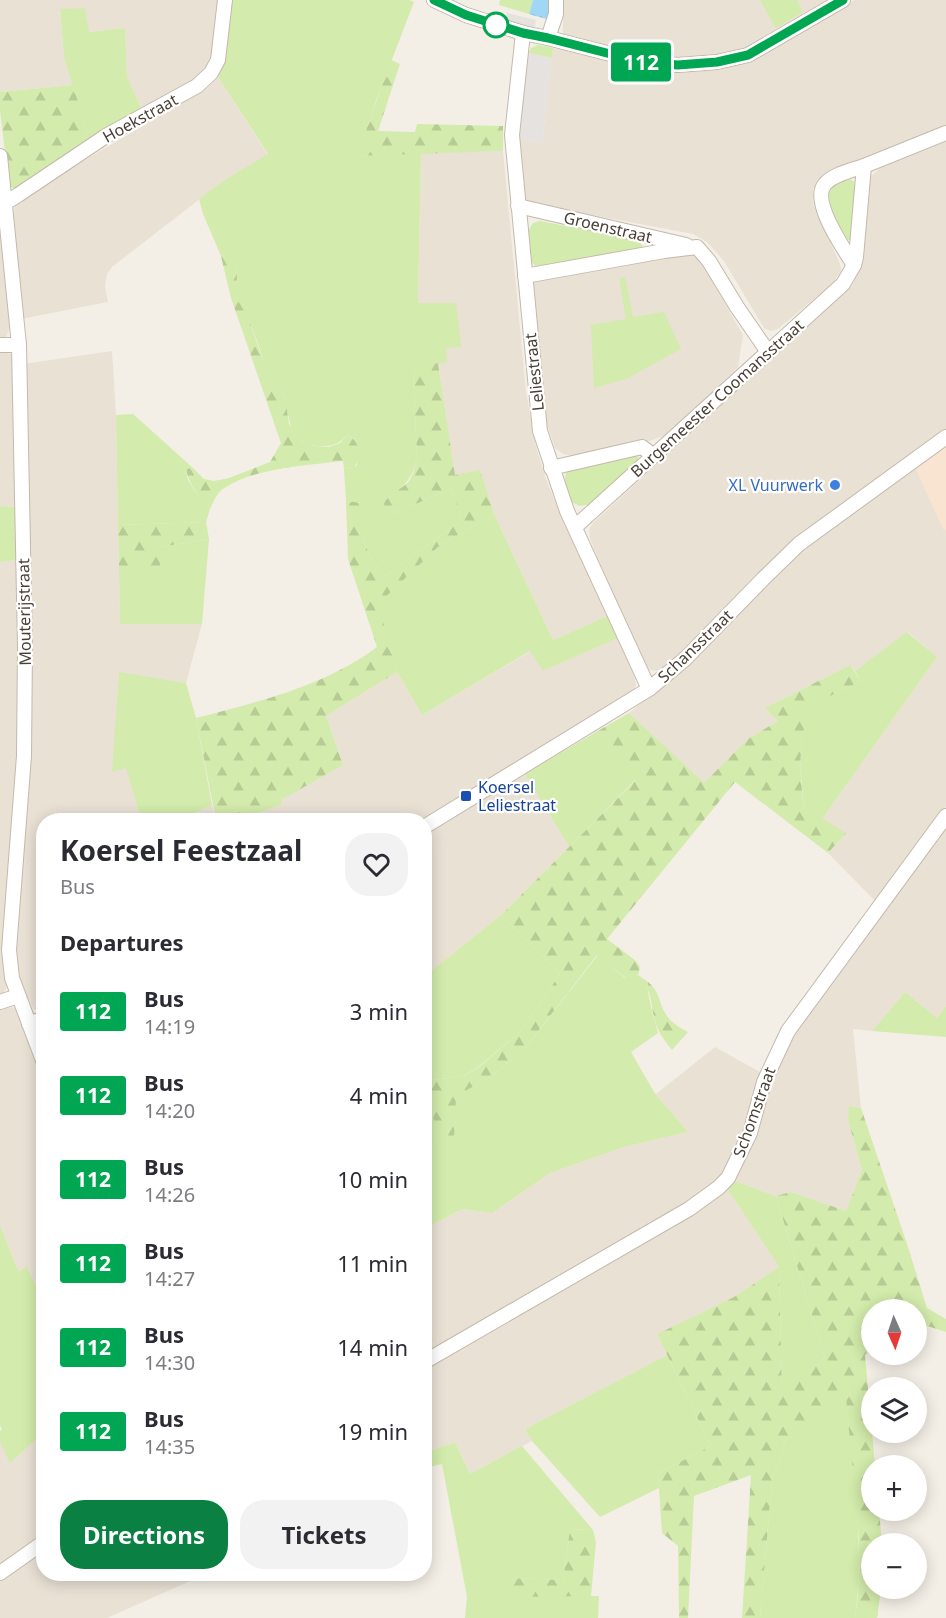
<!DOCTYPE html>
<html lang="en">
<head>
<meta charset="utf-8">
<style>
  :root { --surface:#fff; --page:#f2f2f3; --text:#2b2b33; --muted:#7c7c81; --accent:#0b8043 }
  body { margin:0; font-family:"Noto Sans",sans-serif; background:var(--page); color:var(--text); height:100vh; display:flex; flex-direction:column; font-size:22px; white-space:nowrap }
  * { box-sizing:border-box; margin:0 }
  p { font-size:20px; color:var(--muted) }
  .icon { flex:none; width:33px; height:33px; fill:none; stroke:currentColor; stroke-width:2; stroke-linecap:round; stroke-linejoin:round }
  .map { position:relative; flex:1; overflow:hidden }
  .details { position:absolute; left:36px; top:813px; width:396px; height:768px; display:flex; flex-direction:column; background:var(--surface); border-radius:24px; box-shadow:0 3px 15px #0003 }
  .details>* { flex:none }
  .badge { padding:0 12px; border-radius:4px; font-size:21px; line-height:39px }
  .needle { width:39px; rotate:177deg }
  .buttons { position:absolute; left:861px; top:1299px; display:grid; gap:12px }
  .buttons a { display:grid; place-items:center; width:66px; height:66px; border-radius:50%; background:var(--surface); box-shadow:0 3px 15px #0003; font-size:30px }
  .map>.badge { position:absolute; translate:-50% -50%; box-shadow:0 0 0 3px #fff }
  h2 { padding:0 24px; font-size:22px; line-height:54px }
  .round { display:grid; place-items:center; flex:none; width:63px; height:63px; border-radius:24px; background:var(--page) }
  .overview { display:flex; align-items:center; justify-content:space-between; height:102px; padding:0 24px }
  h1 { font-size:28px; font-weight:700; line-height:45px }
  .cta { display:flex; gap:12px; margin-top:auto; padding:12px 24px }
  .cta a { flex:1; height:69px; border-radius:24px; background:var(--accent); color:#fff; font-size:24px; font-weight:700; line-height:69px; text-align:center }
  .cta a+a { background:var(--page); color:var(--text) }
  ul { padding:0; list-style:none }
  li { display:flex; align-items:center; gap:18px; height:84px; padding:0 24px }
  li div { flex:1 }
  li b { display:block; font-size:22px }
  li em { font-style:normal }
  li .badge { min-width:66px; font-weight:700; text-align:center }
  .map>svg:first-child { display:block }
</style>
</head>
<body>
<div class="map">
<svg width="946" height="1618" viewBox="0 0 946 1618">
  <defs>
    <pattern id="forest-firs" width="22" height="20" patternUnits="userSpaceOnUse" patternTransform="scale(1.5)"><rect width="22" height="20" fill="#d3ebac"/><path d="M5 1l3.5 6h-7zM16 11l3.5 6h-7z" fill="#b7cb95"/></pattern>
    <pattern id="water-ripples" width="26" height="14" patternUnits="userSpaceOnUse" patternTransform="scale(1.5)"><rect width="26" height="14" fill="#9fd7f5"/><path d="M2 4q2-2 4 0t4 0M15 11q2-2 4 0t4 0" fill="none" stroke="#84b0c7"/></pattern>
  </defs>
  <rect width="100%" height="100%" fill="#f4efe6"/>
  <g fill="#e9e1d4">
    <polygon points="0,0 220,0 212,57 209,65 203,74 191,83 142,110 127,77 125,28 88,32 85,8 60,10 64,57 73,85 0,92"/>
    <polygon points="563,0 834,0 763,42 728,56 650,60 563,37"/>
    <polygon points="854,0 946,0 946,125 832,172 819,180 813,189 813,204 840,264 841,271 833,283 778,329 771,331 764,328 724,261 707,242 693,234 534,204 526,201 522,193 519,139 542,143 553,48 559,50 560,47 647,69 670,72 699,71 729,66 754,58"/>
    <polygon points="218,77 268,155 223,181 112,267 107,274 105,286 108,302 21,319 12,217 15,206 34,190 207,88"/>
    <polygon points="946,141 946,432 809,529 687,650 663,669 658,671 650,670 647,668 625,625 590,539 589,530 592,524 686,437 852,286 863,263 868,190 871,176 884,165"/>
    <polygon points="503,151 526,391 535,443 546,479 561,516 608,616 553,640 494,514 480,471 455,476 438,363 418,304 421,153"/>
    <polygon points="0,221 10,326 6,338 0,340"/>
    <polygon points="685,254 694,255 700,260 743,335 738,367 673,432 650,441 574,456 563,454 555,448 546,422 532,290 534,282 538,280"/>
    <polygon points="112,351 116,415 120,624 202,624 186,683 119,673 113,772 126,767 141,820 44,820 44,1012 40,1013 33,1008 21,983 15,950 32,736 23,364"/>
    <polygon points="0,352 11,354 13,362 16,507 0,506"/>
    <polygon points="915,467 944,530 946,529 946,807 876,902 828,853 845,833 822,819 937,657 908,632 855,671 850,665 765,708 778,721 748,739 704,784 629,713 687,665 777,572 809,544"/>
    <polygon points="18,560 21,711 8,983 5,991 0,995 0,562"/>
    <polygon points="618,638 635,678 636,685 633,691 424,820 240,820 281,804 280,800 343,765 326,716 397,672 422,715 531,651 543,671"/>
    <polygon points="525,774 569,847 501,915 425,976 425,835"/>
    <polygon points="212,805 216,820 180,820"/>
    <polygon points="946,828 946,1006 937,1018 905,992 872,1031 853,1029 861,1108 850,1106 848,1120 862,1170 846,1211 791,1192 776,1196 732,1180 745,1161 757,1134 766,1098 778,1064 794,1033"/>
    <polygon points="12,1007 17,1010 43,1079 43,1301 27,1267 18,1271 0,1225 0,1009"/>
    <polygon points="715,1047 760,1072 746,1130 721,1177 698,1198 425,1355 425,1228 463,1209 492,1213 550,1173 624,1147 688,1132 656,1094"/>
    <polygon points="726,1187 779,1267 734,1297 657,1334 667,1355 525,1429 532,1441 470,1474 455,1442 425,1453 425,1370 682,1220"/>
    <polygon points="43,1433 43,1536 0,1564 0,1442 11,1462"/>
    <polygon points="43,1551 44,1574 206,1574 107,1618 0,1618 0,1581"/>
  </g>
  <polygon fill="#f8e4d0" points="946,445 946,529 944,531 915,467"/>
  <g fill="#d3ebac">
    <path d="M232,0h177l5,2 -38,99 -18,55 63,-3 -3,150h38l5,44 -15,1 1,14 -34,7 4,88c-4,21 -13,30 -31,42l3,16 63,-26 10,31 -78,57 -13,-19 -9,-20v-35l-16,-2 -2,-32 9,-1 4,-3c2,-14 4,-23 -9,-30 -9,9 -17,12 -29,11 -36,-2 -26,-33 -38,-55 -3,-6 -9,-9 -12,-14 -5,-7 -6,-19 -9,-27 -7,-23 -19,-46 -23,-71 -1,-9 -1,-18 -1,-27l-15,4 -18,-42 -4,-15 24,-18 45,-27 -50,-77 8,-19z"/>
    <polygon points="500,0 533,0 529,14 499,5"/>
    <polygon points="760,0 797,0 803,12 776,28"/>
    <polygon points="85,8 89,32 125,28 127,77 142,110 89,139 64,57 60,9"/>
    <polygon points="538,45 553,48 552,58 529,53 531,48"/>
    <path d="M843,179h7l4,3 1,5 -1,48 -2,5h-8c-6,-11 -25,-42 -14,-54 3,-3 10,-5 13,-7z"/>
    <path d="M540,221l99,19 4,7 -2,4 -99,19c-18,-7 -20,-32 -9,-47z"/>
    <polygon points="625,277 633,317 664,312 681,349 626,379 594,388 591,325 626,319 619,278"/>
    <polygon points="133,414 193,468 186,470 188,480 194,490 210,509 206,522 118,525 116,415"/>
    <path d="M638,454v7l-46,43 -12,2 -9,-4c-5,-13 -12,-25 1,-35z"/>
    <polygon points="0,506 16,507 18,560 0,562"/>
    <polygon points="494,514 553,640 608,616 618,638 543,671 530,651 422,715 397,672 377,604 438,547"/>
    <polygon points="209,539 202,624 120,624 119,569 159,569 160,547"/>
    <path d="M907,632l30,25 -115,162 -18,-12c-3,-27 -10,-85 15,-104 12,-9 29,-15 42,-22l-6,-10z"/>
    <polygon points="119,672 186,683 196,718 212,805 180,820 141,820 126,768 112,772"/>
    <polygon points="596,732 636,779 569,847 525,774"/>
    <path d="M501,915l59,59 -40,58 -43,36 -16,9 -31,3 6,58 18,1 1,-43 30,-16 38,-29 75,-96 27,23 13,-3 10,7c-2,11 7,40 10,51l-27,19 23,40 34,40 -64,15 -74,26 -58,40 -29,-4 -38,19v-252z"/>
    <polygon points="905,992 937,1018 946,1006 946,1037 872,1031"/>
    <polygon points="732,1180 776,1196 825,1358 782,1393 779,1267 726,1187"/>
    <polygon points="0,1225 18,1271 27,1267 43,1301 43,1433 10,1463 0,1442 0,1431 2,1430 0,1425"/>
    <polygon points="667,1355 711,1446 658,1473 659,1488 600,1517 532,1441 525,1429"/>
    <path d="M846,1398c7,73 19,147 9,220h-95l12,-137 13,-40z"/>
    <polygon points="455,1442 470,1474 522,1446 593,1530 570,1529 563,1580 511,1578 511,1596 599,1596 598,1618 465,1618 467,1597 442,1464 425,1468 425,1453"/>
  </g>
  <g fill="url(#forest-firs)">
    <polygon points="391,60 400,64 378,131 415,132 417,124 503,126 503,151 357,156"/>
    <polygon points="73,85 89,139 15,189 9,186 0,110 0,92"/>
    <path d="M236,251l1,29 7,24 24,72 12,13 6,13 3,22 13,18 12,4 15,1 11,-4 8,-8c12,7 16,22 5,33l-9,1 -1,-8c-34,4 -88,7 -117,26 -9,5 -12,13 -16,22 -11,-13 -21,-23 -24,-40l7,-1 11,11 10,2 15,-3 41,-16 11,-19 -50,-145 -10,-42z"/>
    <path d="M438,363l17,112 25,-5 14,44 -56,33 -60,57 19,68 -71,44 17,49 -62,35 1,4 -42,16h-24l-20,-102c62,-16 129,-32 181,-71l-29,-88 -2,-58 16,2v35l9,20 13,19 78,-57 -10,-31 -63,26 -5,-11c4,-11 18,-14 25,-23 5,-7 6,-15 8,-24l-4,-88z"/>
    <polygon points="206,522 209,539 160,547 160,569 119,569 118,525"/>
    <path d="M850,665l11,16c-13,7 -30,13 -42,22 -24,18 -19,77 -15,104l42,26 -18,20 -93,-71 -128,157 29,22 4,6 -2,8 -12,3 -29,-23 -74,96 -38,29 -29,16 -2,43h-18l-7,-59 32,-3 17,-9 42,-36 40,-58 -59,-59 135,-135 -40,-48 33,-19 75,70 44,-44 30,-18 -13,-13z"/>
    <path d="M648,982c11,8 11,20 17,31 5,9 14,14 23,19l-16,18c-16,-20 -17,-25 -21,-49 -1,-7 -4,-11 -3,-19z"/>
    <polygon points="849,1106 861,1108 907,1244 927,1308 946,1319 946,1332 921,1324 917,1326 916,1310 872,1310 871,1350 865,1355 875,1465 872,1466 872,1510 879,1511 882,1543 872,1544 872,1588 881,1589 877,1618 855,1618 858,1596 859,1538 846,1399 785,1441 772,1481 760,1618 742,1618 751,1475 694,1496 688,1618 679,1618 678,1546 662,1533 658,1473 711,1446 657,1334 734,1297 779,1267 782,1392 825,1358 776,1196 791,1192 846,1211 862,1170 848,1120"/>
    <polygon points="570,1529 593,1530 596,1542 591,1596 511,1597 510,1578 563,1580"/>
  </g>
  <g fill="#e5e2df">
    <polygon points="507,13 536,20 534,29 505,21"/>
    <polygon points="529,53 552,58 542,143 519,139 519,121"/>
  </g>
  <polygon fill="url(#water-ripples)" points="533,0 552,0 550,20 529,14"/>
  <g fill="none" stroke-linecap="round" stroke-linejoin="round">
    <g stroke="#c3b9ab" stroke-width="16">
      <g id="minor">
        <polyline points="434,0 466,15 523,33 548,38 642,62 678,65 717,62 748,55 843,0"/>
        <polyline points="523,33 512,135 540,431 567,511 649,689"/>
        <polyline points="548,38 556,14 556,0"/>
        <polyline points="0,156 19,345 25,647 24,756 9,950 12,978 44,1063"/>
        <polyline points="4,201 10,200 18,195 106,136 197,86 211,73 218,60 225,0"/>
        <polyline points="518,206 686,245"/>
        <path d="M854,265c-10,-16 -44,-64 -29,-81 8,-10 28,-14 39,-18"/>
        <polyline points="525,276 664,251 697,247 709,261 737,307 768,352"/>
        <polyline points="0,345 19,345"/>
        <polyline points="551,468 642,447 654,456"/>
        <polyline points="575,527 843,284 854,265 856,257 864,166 946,133"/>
        <polyline points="424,827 649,689 685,659 763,579 799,544 946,437"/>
        <polyline points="0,1002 18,996"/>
        <polyline points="29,1024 44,1018"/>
        <polyline points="424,1362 689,1209 718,1188 728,1178 750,1133 764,1082 788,1031 946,816"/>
        <polyline points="0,1573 44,1542"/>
      </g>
    </g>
    <use href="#minor" stroke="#fff" stroke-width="14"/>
  </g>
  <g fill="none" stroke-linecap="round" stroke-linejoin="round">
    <g stroke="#fff" stroke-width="14">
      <polyline id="line" points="434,0 466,15 523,33 548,38 642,62 678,65 717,62 748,55 843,0"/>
    </g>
    <use href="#line" stroke="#00a651" stroke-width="9"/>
  </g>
  <circle fill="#fff" stroke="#00a651" stroke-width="3" cx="496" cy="25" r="12"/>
  <circle fill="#3f7fe0" stroke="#fff" stroke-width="2" cx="835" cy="485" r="6"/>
  <rect fill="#1a4fb4" stroke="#fff" stroke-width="2" x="460" y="790" width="12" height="12" rx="3"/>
  <g text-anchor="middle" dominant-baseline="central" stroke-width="4.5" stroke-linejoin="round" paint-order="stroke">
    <g font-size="16" fill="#483f35" stroke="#fff">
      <text transform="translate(140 118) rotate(-29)">Hoekstraat</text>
      <text transform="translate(608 227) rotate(13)">Groenstraat</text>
      <text transform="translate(534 372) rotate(-96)">Leliestraat</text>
      <text transform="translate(717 398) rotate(-42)">Burgemeester Coomansstraat</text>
      <text transform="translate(24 612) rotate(-91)">Mouterijstraat</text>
      <text transform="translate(695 646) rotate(-44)">Schansstraat</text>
      <text transform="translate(754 1112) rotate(-70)">Schomstraat</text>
    </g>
    <g font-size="16" fill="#366cbe" stroke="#fff" text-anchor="end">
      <text x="823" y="485">XL Vuurwerk</text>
    </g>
    <g font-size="16" fill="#164399" stroke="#fff" text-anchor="start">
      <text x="478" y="787">Koersel<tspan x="478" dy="18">Leliestraat</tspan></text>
    </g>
  </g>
</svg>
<div class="buttons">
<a><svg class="needle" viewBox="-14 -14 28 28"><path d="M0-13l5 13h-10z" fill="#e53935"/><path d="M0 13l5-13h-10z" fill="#7c7c81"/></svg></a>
<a><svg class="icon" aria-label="layers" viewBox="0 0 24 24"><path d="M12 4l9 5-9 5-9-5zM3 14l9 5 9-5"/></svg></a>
<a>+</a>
<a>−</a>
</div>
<b class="badge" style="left:641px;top:62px;background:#00a651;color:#fff">112</b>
<section class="details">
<div class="overview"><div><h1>Koersel Feestzaal</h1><p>Bus</p></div><a class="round"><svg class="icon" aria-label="heart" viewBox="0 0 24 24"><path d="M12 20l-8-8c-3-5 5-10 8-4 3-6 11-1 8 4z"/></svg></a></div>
<h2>Departures</h2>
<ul>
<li><span class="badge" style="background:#00a651;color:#fff">112</span><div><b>Bus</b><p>14:19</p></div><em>3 min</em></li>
<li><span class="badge" style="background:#00a651;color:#fff">112</span><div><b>Bus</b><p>14:20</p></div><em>4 min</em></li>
<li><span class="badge" style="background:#00a651;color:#fff">112</span><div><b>Bus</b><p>14:26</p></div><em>10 min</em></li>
<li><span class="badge" style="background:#00a651;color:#fff">112</span><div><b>Bus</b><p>14:27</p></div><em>11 min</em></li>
<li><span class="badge" style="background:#00a651;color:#fff">112</span><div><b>Bus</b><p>14:30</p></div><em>14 min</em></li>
<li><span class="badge" style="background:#00a651;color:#fff">112</span><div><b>Bus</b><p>14:35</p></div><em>19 min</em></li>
</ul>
<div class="cta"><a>Directions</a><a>Tickets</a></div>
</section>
</div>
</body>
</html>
